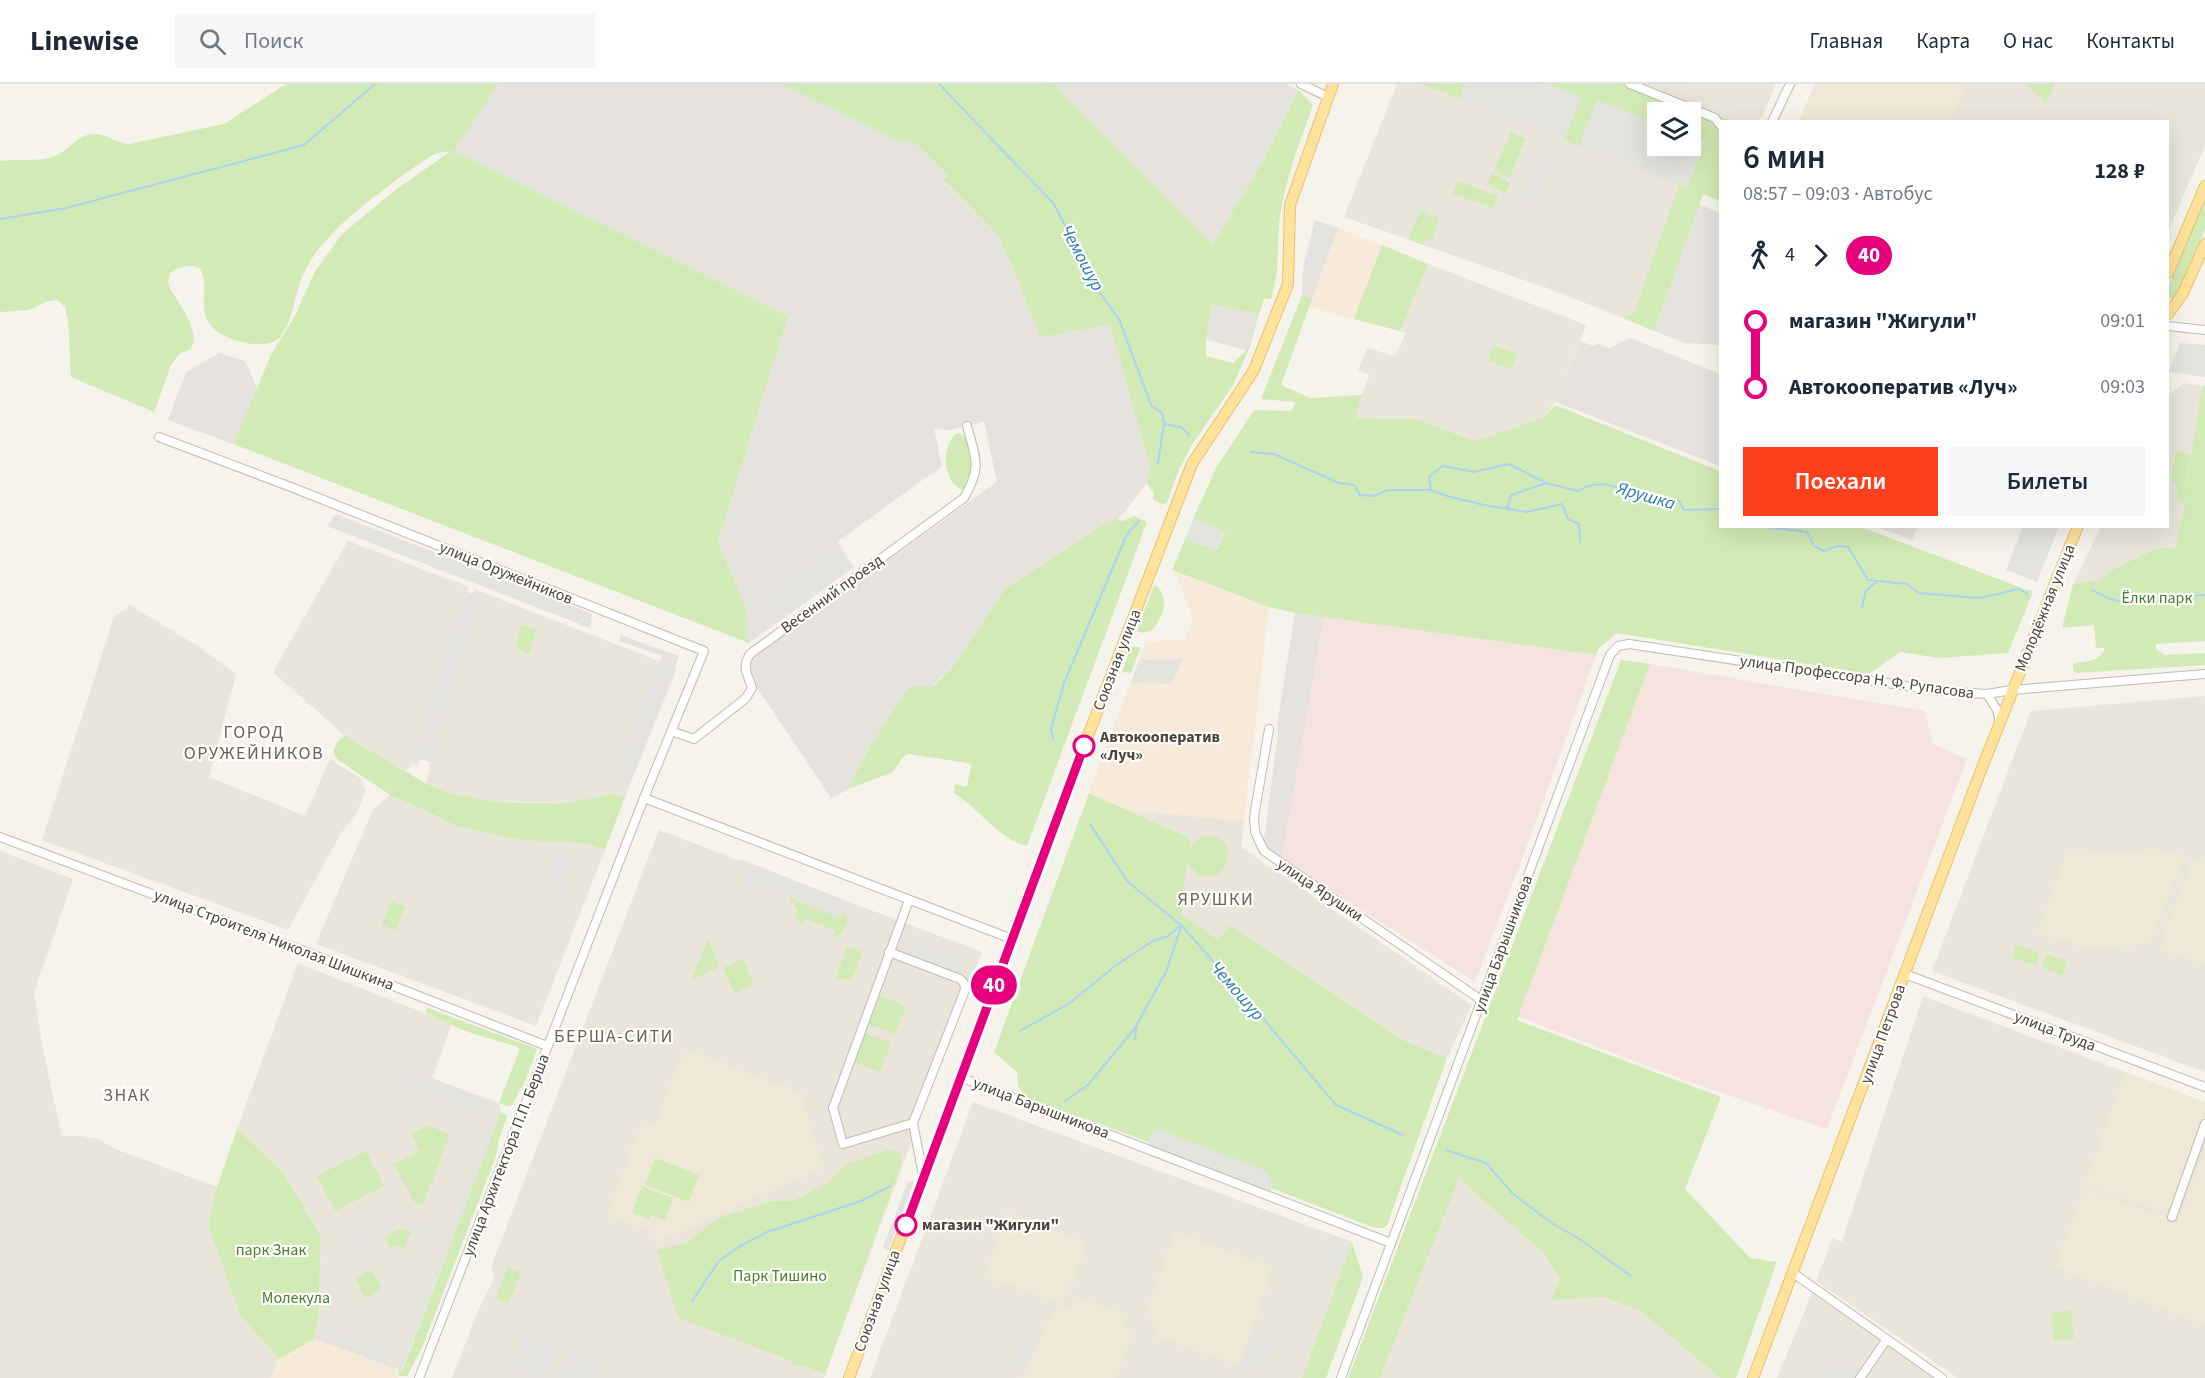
<!DOCTYPE html>
<html lang="ru">
<head>
<meta charset="utf-8">
<style>
  :root { --surface:#fff; --page:#f6f6f7; --text:#1f2937; --muted:#747a83; --line:#e0e1e3; --accent:#fc3f1d }
  body { margin:0; font-family:"Source Sans 3",sans-serif; background:var(--page); color:var(--text); height:100vh; display:flex; flex-direction:column; font-size:22px; white-space:nowrap }
  * { box-sizing:border-box; margin:0 }
  p { font-size:20px; color:var(--muted) }
  .icon { flex:none; width:33px; height:33px; fill:none; stroke:currentColor; stroke-width:2; stroke-linecap:round; stroke-linejoin:round }
  .map { position:relative; flex:1; overflow:hidden }
  .details { position:absolute; left:1719px; top:36px; width:450px; height:408px; display:flex; flex-direction:column; background:var(--surface); border-radius:0px; box-shadow:0 6px 24px #0002 }
  .details>* { flex:none }
  .badge { padding:0 12px; border-radius:20px; font-size:21px; line-height:39px }
  .buttons { position:absolute; left:1647px; top:18px; display:grid; gap:12px }
  .buttons a { display:grid; place-items:center; width:54px; height:54px; border-radius:0px; background:var(--surface); box-shadow:0 6px 24px #0002; font-size:30px }
  .map>.badge { position:absolute; translate:-50% -50%; box-shadow:0 0 0 3px #fff }
  .legs { display:flex; align-items:center; gap:9px; height:66px; padding:0 24px; font-size:20px }
  .legs p { margin-inline-start:auto }
  .overview { display:flex; align-items:center; justify-content:space-between; height:102px; padding:0 24px }
  h1 { font-size:33px; font-weight:600; line-height:45px }
  .button { display:flex; gap:12px; margin-top:auto; padding:12px 24px }
  .button a { flex:1; height:69px; border-radius:0px; background:var(--accent); color:#fff; font-size:24px; font-weight:600; line-height:69px; text-align:center }
  .button a+a { background:var(--page); color:var(--text) }
  ul { padding:0 24px; list-style:none }
  li { display:flex; align-items:center; gap:21px; height:66px; font-size:22px }
  li i { display:grid; place-items:center; width:9px; height:100%; margin:0 8px; background:currentColor }
  li i::after { content:''; width:15px; height:15px; margin:-8px; border:4px solid; border-radius:50%; background:var(--surface) }
  li p { margin-inline-start:auto }
  li:first-child i { background:linear-gradient(#0000 50%,currentColor 0) }
  li:last-child i { background:linear-gradient(currentColor 50%,#0000 0) }
  header { display:flex; align-items:center; gap:36px; box-sizing:border-box; height:84px; padding:0 30px; background:var(--surface); border-bottom:2px solid var(--line) }
  header strong { font-size:28px }
  nav { display:flex; gap:33px; margin-inline-start:auto; font-size:21px }
  .search { width:420px; height:54px; background:var(--page); display:flex; align-items:center; gap:15px; box-sizing:border-box; padding:0 21px; border-radius:0px; color:var(--muted); font-size:22px }
  .map>svg:first-child { display:block }
</style>
</head>
<body>
<header>
<strong>Linewise</strong>
<div class="search"><svg class="icon" aria-label="search" viewBox="0 0 24 24"><circle cx="10" cy="10" r="6"/><path d="M15 15l6 6"/></svg>Поиск</div>
<nav><a>Главная</a><a>Карта</a><a>О нас</a><a>Контакты</a></nav>
</header>
<div class="map">
<svg width="2205" height="1294" viewBox="0 0 2205 1294">
  <rect width="100%" height="100%" fill="#f6f3ec"/>
  <g fill="#eae5da">
    <polygon points="1397,0 1420,0 1680,101 1634,229 1623,234 1560,209 1344,133"/>
    <polygon points="1641,0 1776,0 1762,33 1755,38 1732,37"/>
    <polygon points="1815,0 2205,0 2205,62 2168,147 2168,38 1799,38"/>
    <polygon points="1428,180 1586,241 1555,318 1544,333 1475,357 1416,335 1354,334 1369,291 1358,286 1367,264 1395,272 1406,249 1400,247"/>
    <polygon points="2185,299 2205,302 2205,458 2176,465 2161,463 2117,483 2098,496 2073,500 2101,443 2168,442 2168,311"/>
    <polygon points="348,457 469,503 422,667 406,688 345,652 273,588"/>
    <polygon points="474,505 677,584 625,713 612,710 567,719 489,717 450,709 426,699 430,684 429,669"/>
    <polygon points="130,521 196,561 236,590 209,693 305,732 330,675 360,694 366,705 357,729 341,749 288,846 42,756 114,533"/>
    <polygon points="2205,612 2205,988 1932,887 2031,627"/>
    <polygon points="390,711 437,733 543,758 586,759 605,766 536,942 316,860 373,725"/>
    <polygon points="1128,726 1244,737 1241,763 1472,921 1447,974 1405,957 1229,841 1220,856 1180,831 1190,754"/>
    <polygon points="659,746 982,868 824,1294 452,1294 481,1220 495,1193 491,1183"/>
    <polygon points="0,767 73,795 34,909 43,966 62,1052 81,1052 98,1055 113,1064 217,1103 208,1141 240,1231 279,1275 271,1294 0,1294"/>
    <polygon points="298,879 452,940 432,994 499,1019 501,1028 401,1287 314,1255 318,1240 321,1152 283,1088 237,1045"/>
    <polygon points="1923,912 2205,1018 2205,1294 1958,1294 1816,1197 1833,1154 1842,1158"/>
    <polygon points="973,1018 1352,1158 1302,1294 870,1294"/>
    <polygon points="1459,1093 1544,1170 1560,1194 1551,1216 1605,1213 1642,1228 1720,1294 1380,1294"/>
    <polygon points="1812,1209 1895,1266 1934,1294 1777,1294"/>
  </g>
  <g fill="#f7ead8">
    <polygon points="1338,144 1428,180 1400,247 1309,223"/>
    <polygon points="1176,488 1269,523 1244,737 1128,726 1089,709 1146,558 1185,555 1193,535"/>
    <polygon points="314,1255 397,1286 398,1294 271,1294 279,1275"/>
  </g>
  <g fill="#e6e2dd">
    <polygon points="499,0 781,0 902,58 905,55 918,62 948,92 943,97 999,152 1019,202 1110,239 1150,382 1147,399 1118,436 1106,439 1005,505 955,580 869,664 848,705 838,711 831,714 748,590 747,585 752,574 759,569 997,398 984,338 950,346 934,345 942,382 837,458 854,483 749,559 746,524 718,458 788,232 453,67"/>
    <polygon points="1054,0 1285,0 1299,6 1262,79 1213,160"/>
    <polygon points="1699,120 1720,129 1720,261 1686,259 1654,247"/>
    <polygon points="1212,221 1259,230 1250,263 1247,266 1206,256"/>
    <polygon points="1630,254 1720,290 1720,382 1555,318 1580,257 1593,262 1598,260 1610,264"/>
    <polygon points="220,269 245,277 257,304 233,360 168,336 186,288"/>
    <polygon points="1876,443 1917,443 1912,456"/>
    <polygon points="1295,529 1324,533 1282,775 1269,767 1264,756 1278,650 1277,641"/>
  </g>
  <g fill="#efe8d6">
    <polygon points="1815,0 1967,0 1952,37 1799,37"/>
    <polygon points="2153,765 2184,772 2149,859 2085,866 2077,864 2078,860 2038,849 2066,772"/>
    <polygon points="2192,776 2205,780 2205,881 2159,865"/>
    <polygon points="688,966 800,1009 824,1083 658,1158 650,1146 611,1132 608,1127 643,1037 655,1041 674,991 682,973"/>
    <polygon points="2125,988 2205,1018 2205,1030 2169,1130 2085,1101"/>
    <polygon points="2205,1067 2205,1241 2056,1183 2084,1104 2178,1137"/>
    <polygon points="1008,1129 1084,1157 1085,1163 1073,1198 1057,1218 985,1192"/>
    <polygon points="1175,1148 1272,1184 1239,1281 1158,1253 1148,1223"/>
    <polygon points="1075,1212 1128,1232 1124,1244 1132,1248 1116,1294 1022,1294 1052,1229 1070,1224"/>
  </g>
  <g fill="#f6e3e0">
    <polygon points="1324,533 1596,571 1531,751 1475,898 1282,775"/>
    <polygon points="1650,580 1925,627 1933,660 1967,675 1827,1045 1687,997 1518,933"/>
  </g>
  <g fill="#d2eab5" fill-rule="evenodd">
    <path d="M286,0h213l-45,67 334,165 -70,226 28,66 3,35 -516,-199 38,-89 24,-39 19,-43 28,-39 52,-43 57,-40c-4,1 -9,1 -13,2 -12,5 -24,15 -35,22 -27,21 -57,41 -79,68 -9,9 -17,23 -22,34 -7,17 -10,47 -22,60 -15,15 -59,4 -70,-13 -13,-17 0,-39 -10,-56 -12,-4 -20,-2 -30,5l-2,8 2,7c9,17 31,42 21,61l-12,5 -8,11 -17,47 -83,-35 -3,-57 -3,-13 -8,-7 -12,2 -16,8 -29,2v-151c17,-3 41,2 57,-6 13,-6 20,-20 36,-21 13,-1 22,9 36,10l95,-20z"/>
    <path d="M781,0h273l159,160 49,-81 37,-73 14,15c-13,37 -27,72 -33,111 -4,30 1,52 -9,83h-7l-5,15 -47,-9 -6,35v16l27,7 17,-16 -18,40 -41,59 -14,28 -10,29 -5,1 -9,-5 1,-5 -7,-11 3,-17 -40,-142 -69,13 -42,-101 -56,-56 5,-4 -30,-30 -13,-7 -2,4z"/>
    <path d="M1420,0h221l91,37 -12,1v79l-17,-7 -49,137 -31,-13 11,-5 45,-128zM1658,28h32v34h-32z"/>
    <polygon points="2025,0 2055,0 2046,19"/>
    <polygon points="1511,48 1526,55 1509,94 1494,87"/>
    <polygon points="1492,89 1511,99 1506,109 1487,100"/>
    <polygon points="1458,97 1498,112 1493,124 1453,110"/>
    <polygon points="2205,116 2205,145 2175,214 2168,214 2168,202"/>
    <polygon points="1421,126 1439,135 1432,156 1426,155 1423,161 1408,155"/>
    <polygon points="1382,161 1428,180 1400,247 1354,235"/>
    <polygon points="1302,211 1312,215 1281,301 1310,314 1362,311 1355,334 1416,335 1475,357 1544,333 1555,321 1720,387 1720,442 1861,443 2033,508 2008,569 1939,574 1900,568 1869,590 1617,549 1598,565 1596,571 1295,529 1269,523 1172,486 1185,455 1217,466 1225,448 1193,435 1216,384 1254,326 1291,327 1296,318 1261,315"/>
    <polygon points="1493,261 1517,270 1511,285 1488,277"/>
    <path d="M2202,302h3v255l-49,3v5l9,6 40,-2v12l-129,8 -3,-3v-6c13,-4 27,-1 32,-16h-9l-2,-23 -32,3 11,-44 25,-4 19,-13 44,-20 15,2 9,-47 -7,-2 -1,-12 -6,-13 5,-24 14,3 -5,43z"/>
    <path d="M957,349c15,4 19,25 16,39 -2,6 -6,13 -9,18 -22,-6 -24,-44 -7,-57z"/>
    <path d="M1134,432l13,6 -120,324c-30,-8 -47,-37 -73,-53l1,-9 12,3 4,-22 -4,-2 -59,-9 -5,3 -10,15 -45,17 21,-41 40,-61 25,-1 21,-22 50,-75 101,-66 10,-4 7,2z"/>
    <path d="M1154,501c18,9 9,36 -4,46l-7,2 -6,-2z"/>
    <polygon points="521,541 536,545 530,570 516,564"/>
    <polygon points="1131,563 1141,563 1131,589 1122,588"/>
    <polygon points="1621,576 1650,580 1517,936 1721,1013 1685,1105 1750,1174 1777,1178 1736,1294 1720,1294 1642,1228 1605,1213 1551,1216 1560,1194 1544,1170 1459,1094 1380,1294 1348,1294"/>
    <path d="M345,652l80,47 25,10 39,8 37,2h41l45,-9 13,3 -20,53 -19,-7 -43,-1 -39,-5 -44,-10 -70,-32 -53,-36 -4,-7c3,-8 4,-12 12,-16z"/>
    <path d="M1089,709l101,45v9c5,-7 11,-11 20,-11 39,3 7,71 -23,26l-6,53 38,25 10,-15 176,116 42,17 -60,167 -4,3h-8l-104,-40 2,-5 -120,-51 -4,10 -63,-23 -15,-3 -45,-18 -8,-12 -1,-14 -23,-20z"/>
    <polygon points="791,814 840,834 843,828 845,829 848,835 841,851 833,853 835,847 805,835 803,841 795,833 798,825 790,817"/>
    <polygon points="391,817 405,823 396,846 382,841"/>
    <polygon points="708,855 719,883 691,896"/>
    <polygon points="2016,861 2040,869 2036,881 2012,874"/>
    <polygon points="847,863 863,868 852,895 835,895"/>
    <polygon points="2047,870 2067,877 2062,891 2042,883"/>
    <polygon points="743,875 754,900 735,909 723,884"/>
    <polygon points="880,911 906,922 895,950 869,940"/>
    <path d="M428,924l109,41 -11,30 -14,26 -5,1 -8,-3 21,-55c-15,-6 -31,-9 -46,-14 -17,-6 -33,-14 -49,-22z"/>
    <polygon points="865,949 891,959 880,988 854,978"/>
    <polygon points="501,1028 507,1032 499,1056 496,1072 422,1264 407,1292 399,1292 398,1286 402,1287"/>
    <polygon points="428,1042 450,1050 423,1121 414,1118 394,1080 420,1067 411,1050"/>
    <polygon points="237,1045 283,1088 321,1152 318,1240 314,1255 279,1275 240,1231 208,1141 217,1103"/>
    <polygon points="887,1066 895,1066 901,1070 902,1078 825,1290 801,1281 795,1282 789,1276 678,1234 657,1166 686,1159 717,1135 770,1117 793,1117 829,1098 847,1080"/>
    <polygon points="366,1067 384,1102 335,1127 317,1092"/>
    <polygon points="655,1074 699,1091 689,1118 645,1101"/>
    <polygon points="642,1102 673,1114 665,1136 651,1131 649,1135 632,1129"/>
    <polygon points="401,1144 411,1148 402,1167 398,1160 390,1164 384,1153"/>
    <polygon points="1352,1158 1363,1193 1326,1294 1302,1294"/>
    <polygon points="508,1183 521,1188 509,1219 496,1214"/>
    <polygon points="371,1186 382,1205 365,1214 355,1195"/>
    <polygon points="2071,1226 2074,1255 2054,1257 2051,1229"/>
  </g>
  <g fill="#e5e3e0">
    <polygon points="1465,0 1546,0 1581,13 1564,56 1459,15"/>
    <polygon points="1597,16 1657,40 1658,62 1690,62 1691,53 1705,58 1687,104 1579,62"/>
    <polygon points="1537,76 1550,82 1527,132 1514,126"/>
    <polygon points="1579,128 1584,130 1552,204 1548,202"/>
    <polygon points="1315,136 1338,144 1312,215 1302,211 1303,184"/>
    <polygon points="2180,259 2205,261 2205,293 2168,288"/>
    <polygon points="336,430 592,530 590,544 327,442"/>
    <polygon points="1193,435 1225,448 1216,466 1185,455"/>
    <polygon points="2023,443 2059,443 2037,498 2006,486"/>
    <polygon points="837,459 854,483 781,536 765,511"/>
    <polygon points="463,507 480,511 431,678 420,675 417,683 413,677"/>
    <polygon points="621,551 679,572 629,701 624,699 624,677 621,675 662,572 619,557"/>
    <polygon points="1183,575 1172,600 1131,599 1139,576"/>
    <polygon points="553,771 571,772 567,803 550,802"/>
    <polygon points="740,775 847,817 841,834 784,811 786,805 781,803 776,814 741,800 747,785 738,781"/>
    <polygon points="905,850 958,869 970,896 898,870"/>
    <polygon points="407,985 494,1019 487,1035 401,1001"/>
    <polygon points="501,1028 401,1287 398,1286 495,1029"/>
    <polygon points="1158,1045 1266,1087 1273,1099 1270,1108 1148,1062 1153,1048"/>
    <polygon points="908,1097 914,1098 888,1167 883,1163"/>
    <polygon points="397,1132 404,1138 407,1138 409,1133 438,1144 435,1153 402,1140 341,1171 337,1163"/>
    <polygon points="1334,1156 1350,1163 1338,1193 1322,1187"/>
    <polygon points="322,1239 392,1265 386,1280 316,1254"/>
    <polygon points="1254,1246 1277,1254 1265,1290 1241,1281"/>
    <polygon points="1023,1249 1039,1255 1024,1287 1002,1282 1014,1271"/>
    <polygon points="525,1250 558,1263 545,1294 534,1294 512,1285"/>
    <polygon points="569,1266 602,1279 596,1294 558,1294"/>
    <polygon points="1835,1269 1862,1287 1857,1294 1820,1294"/>
  </g>
  <g fill="none" stroke-linecap="round" stroke-linejoin="round">
    <g stroke="#a9d4f2" stroke-width="2">
      <polyline points="939,0 1054,120 1100,209 1119,235 1151,321 1162,329 1164,340 1158,379"/>
      <polyline points="0,135 66,124 304,61 375,0"/>
      <polyline points="1165,340 1181,343 1189,351"/>
      <path d="M1251,368l23,2 65,29 15,2 6,10 14,1 13,-6h44l-2,-13 14,-11 31,6 35,-8 37,19 32,8c30,-19 53,7 81,13 6,1 14,-2 20,-3l5,9 36,-1"/>
      <polyline points="1431,406 1447,412 1484,421 1527,428 1562,420 1568,435 1579,440 1580,458"/>
      <polyline points="1507,424 1511,411 1546,399"/>
      <polyline points="1759,442 1807,448 1814,462 1824,467 1838,462 1848,463 1868,496 1907,500 1919,509 1980,514 2019,505 2027,510"/>
      <path d="M2092,506c7,3 15,9 22,10 27,6 63,-4 91,-5"/>
      <polyline points="1862,523 1866,507 1876,498"/>
      <polyline points="1053,655 1051,645 1064,599 1127,450 1139,437"/>
      <polyline points="1090,740 1128,798 1181,841 1239,906 1336,1021 1403,1051"/>
      <polyline points="1020,947 1070,919 1115,882 1151,858 1168,852 1181,841"/>
      <polyline points="1135,956 1136,942 1166,888 1181,843"/>
      <polyline points="1065,1017 1088,1001 1135,944"/>
      <polyline points="1446,1066 1486,1079 1513,1110 1553,1140 1578,1154 1631,1192"/>
      <polyline points="692,1217 719,1177 740,1162 767,1148 861,1117 890,1102"/>
    </g>
    <g stroke="#c2bbae" stroke-width="10">
      <g id="minor">
        <polyline points="1301,0 1328,13"/>
        <polyline points="1630,0 1715,34 1720,41"/>
        <polyline points="1772,38 1790,0"/>
        <polyline points="2168,242 2205,246"/>
        <polyline points="159,353 296,405 704,567 644,714 419,1294"/>
        <polyline points="1987,610 1997,626 2000,638"/>
        <polyline points="1269,645 1254,733 1255,748 1264,767 1481,916"/>
        <path d="M671,647l23,8 52,-41 6,-10c-4,-14 -11,-20 -2,-34l214,-156c18,-31 12,-39 3,-72"/>
        <polyline points="644,714 1012,855"/>
        <polyline points="0,753 296,864 547,962"/>
        <polyline points="909,816 833,1024 843,1060 913,1039"/>
        <polyline points="889,868 960,895 964,899 965,906 913,1039 923,1091"/>
        <polyline points="1905,890 2205,1003"/>
        <polyline points="960,993 1391,1159"/>
        <polyline points="2172,1133 2205,1040"/>
        <polyline points="1793,1189 1942,1294"/>
        <polyline points="1341,1294 1610,571 1618,562 1629,560 1940,607 1987,610 2012,606 2205,590"/>
        <polyline points="1860,1294 1887,1255"/>
      </g>
    </g>
    <g stroke="#e6c16a" stroke-width="12">
      <g id="major">
        <polyline points="2168,189 2205,102"/>
        <polyline points="2168,230 2182,211 2205,160"/>
        <polyline points="849,1294 1042,772 1192,380 1254,286 1288,200 1290,121 1333,0"/>
        <polyline points="1753,1294 1980,689 2078,442"/>
      </g>
    </g>
    <use href="#minor" stroke="#fff" stroke-width="8"/>
    <use href="#major" stroke="#ffe39c" stroke-width="10"/>
  </g>
  <g fill="none" stroke-linecap="round" stroke-linejoin="round">
    <g stroke="#fff" stroke-width="14">
      <polyline id="line-1" points="906,1141 1084,662"/>
    </g>
    <use href="#line-1" stroke="#e6007e" stroke-width="9"/>
  </g>
  <g fill="#fff" stroke="#e6007e" stroke-width="3">
    <circle cx="1084" cy="662" r="10"/>
    <circle cx="906" cy="1141" r="10"/>
  </g>
  <g text-anchor="middle" dominant-baseline="central" stroke-width="4.5" stroke-linejoin="round" paint-order="stroke">
    <g font-size="16" fill="#4b4439" stroke="#fff">
      <text transform="translate(506 489) rotate(22)">улица Оружейников</text>
      <text transform="translate(832 510) rotate(-36)">Весенний проезд</text>
      <text transform="translate(2045 524) rotate(-68)">Молодёжная улица</text>
      <text transform="translate(1117 576) rotate(-69)">Союзная улица</text>
      <text transform="translate(1857 593) rotate(8)">улица Профессора Н. Ф. Рупасова</text>
      <text transform="translate(1320 806) rotate(34)">улица Ярушки</text>
      <text transform="translate(274 856) rotate(21)">улица Строителя Николая Шишкина</text>
      <text transform="translate(1503 860) rotate(-70)">улица Барышникова</text>
      <text transform="translate(2055 947) rotate(21)">улица Труда</text>
      <text transform="translate(1883 950) rotate(-70)">улица Петрова</text>
      <text transform="translate(1041 1024) rotate(21)">улица Барышникова</text>
      <text transform="translate(506 1071) rotate(-69)">улица Архитектора П.П. Берша</text>
      <text transform="translate(877 1217) rotate(-70)">Союзная улица</text>
    </g>
    <g font-size="16" fill="#4a7f2a" stroke="#fff">
      <text x="2157" y="514">Ёлки парк</text>
      <text x="271" y="1166">парк Знак</text>
      <text x="780" y="1192">Парк Тишино</text>
      <text x="296" y="1214">Молекула</text>
    </g>
    <g font-size="16" font-weight="bold" fill="#4b4439" stroke="#fff" text-anchor="start">
      <text x="1100" y="653">Автокооператив<tspan x="1100" dy="18">«Луч»</tspan></text>
      <text x="922" y="1141">магазин "Жигули"</text>
    </g>
    <g font-size="18" font-style="italic" fill="#2e7ab2" stroke="#fff">
      <text transform="translate(1082 174) rotate(62)">Чемошур</text>
      <text transform="translate(1646 412) rotate(16)">Ярушка</text>
      <text transform="translate(1237 907) rotate(49)">Чемошур</text>
    </g>
    <g font-size="18" letter-spacing="1.5" fill="#6e6250" stroke="#fff">
      <text x="254" y="648">ГОРОД<tspan x="254" dy="21">ОРУЖЕЙНИКОВ</tspan></text>
      <text x="1216" y="815">ЯРУШКИ</text>
      <text x="614" y="952">БЕРША-СИТИ</text>
      <text x="127" y="1011">ЗНАК</text>
    </g>
  </g>
</svg>
<div class="buttons">
<a><svg class="icon" aria-label="layers" viewBox="0 0 24 24"><path d="M12 4l9 5-9 5-9-5zM3 14l9 5 9-5"/></svg></a>
</div>
<b class="badge" style="left:994px;top:901px;background:#e6007e;color:#fff">40</b>
<section class="details">
<div class="overview"><div><h1>6 мин</h1><p>08:57 – 09:03 · Автобус</p></div><b>128 ₽</b></div>
<div class="legs"><svg class="icon" aria-label="walk" viewBox="0 0 24 24"><circle cx="13" cy="4" r="2"/><path d="M13 8l-2 6 4 7M11 14l-3 7M7 12l3-4h3l4 4"/></svg>4<svg class="icon" aria-label="forward" viewBox="0 0 24 24"><path d="M9 5l7 7-7 7"/></svg><b class="badge" style="background:#e6007e;color:#fff">40</b></div>
<ul>
<li><i style="color:#e6007e"></i><b>магазин &quot;Жигули&quot;</b><p>09:01</p></li>
<li><i style="color:#e6007e"></i><b>Автокооператив «Луч»</b><p>09:03</p></li>
</ul>
<div class="button"><a>Поехали</a><a>Билеты</a></div>
</section>
</div>
</body>
</html>
